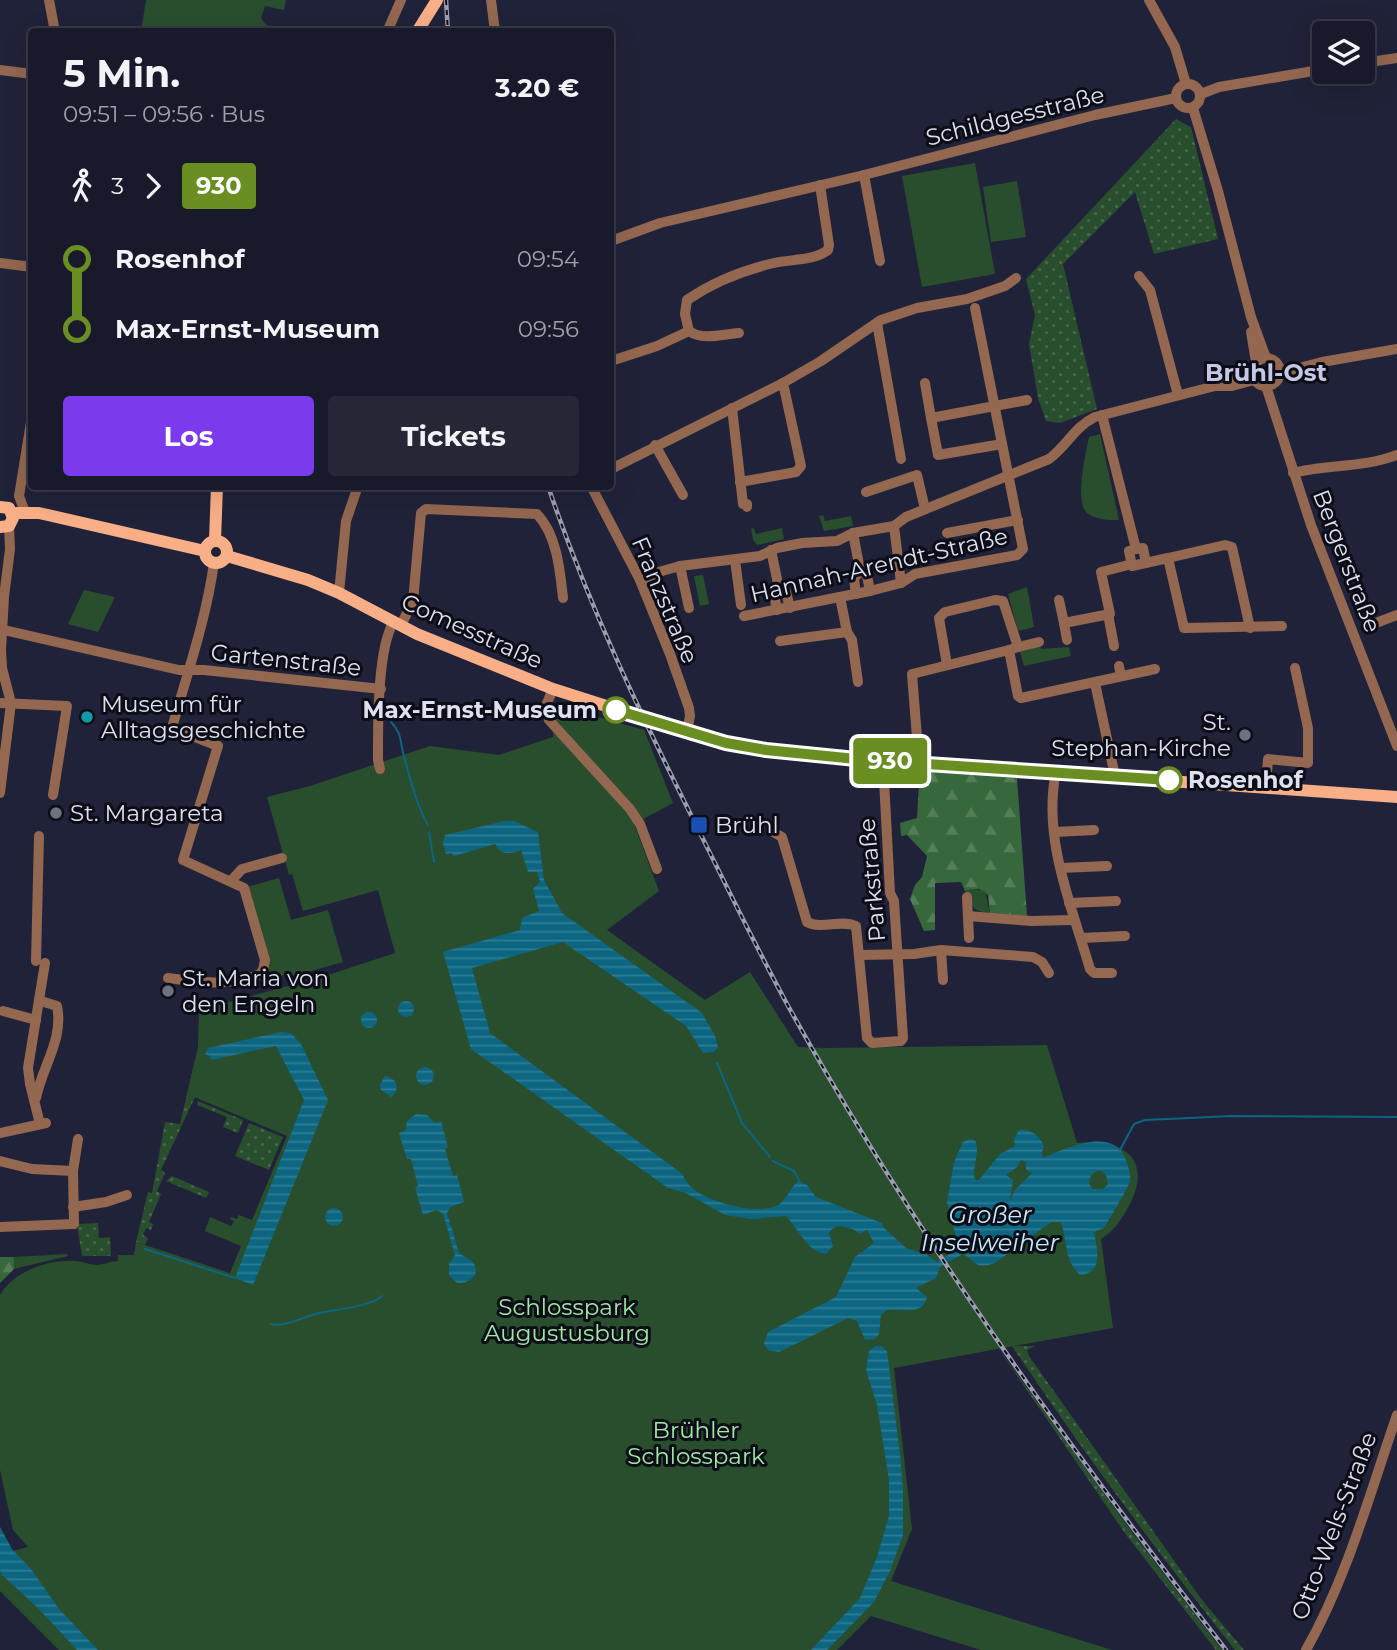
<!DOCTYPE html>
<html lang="de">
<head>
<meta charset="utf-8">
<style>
  :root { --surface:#181a2b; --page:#252737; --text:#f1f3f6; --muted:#9fa1a9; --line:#363847; --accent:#7c3aed }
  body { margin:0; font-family:Montserrat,sans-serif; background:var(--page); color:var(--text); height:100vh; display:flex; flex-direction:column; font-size:26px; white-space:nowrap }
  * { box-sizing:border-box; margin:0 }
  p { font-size:23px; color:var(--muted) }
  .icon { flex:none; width:38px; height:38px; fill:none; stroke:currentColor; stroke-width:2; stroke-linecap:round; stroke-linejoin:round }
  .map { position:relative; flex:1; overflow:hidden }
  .details { position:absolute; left:28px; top:28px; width:586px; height:462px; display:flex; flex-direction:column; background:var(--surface); border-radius:7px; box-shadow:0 7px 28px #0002,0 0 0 2px var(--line) }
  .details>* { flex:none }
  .badge { padding:0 14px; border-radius:5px; font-size:24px; line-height:46px }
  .buttons { position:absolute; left:1312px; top:21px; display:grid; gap:14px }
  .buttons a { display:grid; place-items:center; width:63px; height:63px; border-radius:7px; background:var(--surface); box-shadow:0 7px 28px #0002,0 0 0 2px var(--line); font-size:35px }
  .map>.badge { position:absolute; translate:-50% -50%; box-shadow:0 0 0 4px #fff }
  .legs { display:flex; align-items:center; gap:10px; height:77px; padding:0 35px; font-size:23px }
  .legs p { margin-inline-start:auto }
  .headline { display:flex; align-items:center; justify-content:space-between; height:119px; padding:0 35px }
  h1 { font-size:38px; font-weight:700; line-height:52px }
  .cta { display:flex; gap:14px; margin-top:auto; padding:14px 35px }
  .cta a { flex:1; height:80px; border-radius:7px; background:var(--accent); color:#fff; font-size:28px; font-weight:700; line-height:80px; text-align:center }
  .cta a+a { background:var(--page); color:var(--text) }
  ul { padding:0 35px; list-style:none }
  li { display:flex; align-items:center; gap:24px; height:70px; font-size:26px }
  li i { display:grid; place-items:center; width:10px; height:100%; margin:0 9px; background:currentColor }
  li i::after { content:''; width:18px; height:18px; margin:-9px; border:5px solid; border-radius:50%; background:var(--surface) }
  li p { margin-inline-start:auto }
  li:first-child i { background:linear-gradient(#0000 50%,currentColor 0) }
  li:last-child i { background:linear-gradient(currentColor 50%,#0000 0) }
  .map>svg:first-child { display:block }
</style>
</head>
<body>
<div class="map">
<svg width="1397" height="1650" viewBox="0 0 1397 1650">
  <defs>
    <pattern id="grass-dots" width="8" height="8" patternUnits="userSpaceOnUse" patternTransform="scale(1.75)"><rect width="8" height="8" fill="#294e2d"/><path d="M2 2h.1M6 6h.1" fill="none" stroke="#48674c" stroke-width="1.8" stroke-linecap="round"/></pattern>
    <pattern id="forest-firs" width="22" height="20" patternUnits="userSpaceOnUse" patternTransform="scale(1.75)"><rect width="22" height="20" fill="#37683c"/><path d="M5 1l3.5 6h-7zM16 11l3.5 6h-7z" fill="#547d58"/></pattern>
    <pattern id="water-rules" width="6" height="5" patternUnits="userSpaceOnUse" patternTransform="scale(1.75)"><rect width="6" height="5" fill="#0c6682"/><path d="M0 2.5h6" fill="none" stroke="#2f7c94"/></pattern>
  </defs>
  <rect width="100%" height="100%" fill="#202239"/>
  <g fill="url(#grass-dots)">
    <polygon points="1176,119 1191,127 1218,239 1154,254 1135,192 1063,264 1097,409 1060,423 1046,421 1038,398 1029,344 1035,315 1026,279"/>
    <polygon points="195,1060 195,1097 161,1170 165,1173 157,1191 161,1194 149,1222 153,1224 151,1230 146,1228 143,1235 148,1238 145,1245 136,1242 148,1192 152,1193 165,1122 180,1124"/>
    <polygon points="198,1101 243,1120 238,1133 223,1127 227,1117 197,1105"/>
    <polygon points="249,1123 283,1137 269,1170 235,1156"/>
    <polygon points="172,1176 209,1192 206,1198 166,1181"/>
    <polygon points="98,1223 99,1238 110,1237 111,1256 82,1256 77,1224"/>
    <path d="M1012,1346h23l-8,4 2,6 173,244 42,50h-9c-78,-98 -153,-200 -223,-304z"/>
    <polygon points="998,1348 1134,1535 1222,1650 1216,1650 1127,1536"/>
  </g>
  <g fill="url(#forest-firs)">
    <polygon points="920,768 1017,778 1027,916 990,913 988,895 979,889 965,891 961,882 935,883 935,930 924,931 910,899 915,885 922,877 927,856 907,835 901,836 900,823 917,818"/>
    <polygon points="0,1257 14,1257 14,1269 0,1283"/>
  </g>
  <g fill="#294e2d">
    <polygon points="146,0 286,0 284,10 265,6 261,18 266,25 300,31 141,31"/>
    <polygon points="975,163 995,274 922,287 902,176"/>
    <polygon points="1017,181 1026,237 991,242 983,187"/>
    <path d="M1100,434l19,86c-9,0 -24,0 -32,-7 -13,-11 -1,-61 2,-76z"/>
    <polygon points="823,515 825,521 851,516 853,526 824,531 819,516"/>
    <polygon points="754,528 756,534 782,528 784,539 757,545 753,540 751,529"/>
    <polygon points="703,575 709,604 700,606 694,576"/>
    <polygon points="1027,587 1034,627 1018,631 1008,594"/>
    <polygon points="84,590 115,597 98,632 68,624"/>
    <polygon points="1039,643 1041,649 1069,647 1071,656 1024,666 1019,649"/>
    <path d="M555,705l89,25 29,73 -39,21 25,67 -52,39 98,70 45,-28 48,75 26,1 223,-3 30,98c45,-5 77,15 52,63 -7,13 -15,25 -28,33l12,89 -219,40 18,161 -21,52 221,69h-131l-110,-34 -34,34h-778l-59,-59v-37l28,-7 -15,-17 -13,-60v-175c14,-24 49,-36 76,-34 8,1 15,4 22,4 9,-1 12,-4 20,-4v-6h16l2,-13 94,31 11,-27 -36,-15 5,-14 21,9 3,-5 -4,-2 1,-2 6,2 2,-4 13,5 35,-84 -100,-42 11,-47 1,-37 123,-33 73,-24 -17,-63 -75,21 -11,-37 -3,1 -22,-78 43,-11 120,-40 69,9 54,-18z"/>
    <polygon points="279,878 291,920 328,910 343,962 286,978 285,975 271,979 247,887"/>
    <path d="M971,889l14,2 5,22c-22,-2 -14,-7 -25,-22z"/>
    <polygon points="67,1254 68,1256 14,1269 14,1257"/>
  </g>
  <g fill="url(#water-rules)" fill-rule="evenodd">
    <path d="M505,821h9l24,11 6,48 18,33 140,100 13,23 3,11 -4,5 -11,1 -17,-27 -123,-84 -91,26 18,65 191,140c3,4 6,10 10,14 15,15 72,31 90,16 5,-5 11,-16 17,-22l9,4 9,12 66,26 1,4 23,21 21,7 10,7 22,-14 -12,-46 7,-40 9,-20 6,-3 6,1c6,14 -4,26 0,40h4l21,-26 15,-8 -1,-7 5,-9c11,-2 22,6 25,17l-2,5 1,6c22,-9 71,-33 83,2 2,6 5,14 4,21 -1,5 -22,41 -26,47l-10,4c3,17 10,41 -14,43 -15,-14 -13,-31 -18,-50l-2,-3h-9l-56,41c-21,7 -17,-1 -32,-9l-23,13 -4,11 -20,10 11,9c-4,20 -26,11 -40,13l-6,5 -2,19 -4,5 -10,1 -8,-19 -9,-3 -69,34 -11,-2 -4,-6 4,-12 68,-35 19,-40 19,-14 -7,-13 -7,4c-8,-7 -24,-13 -31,-1l4,13 -7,8c-20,-3 -27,-25 -40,-38l-35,3 -26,-4 -39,-22 -18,-5 -197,-139 -28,-97 77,-22 2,-12 17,-7 -6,-22 7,-7 -3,-10h-9l-7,-22c-11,4 -20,6 -26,-6l-41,12 -3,-3 -5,1 -3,-11 2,-8zM1021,1160l5,2v8l6,3 -17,17 -5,10 3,-20 -7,-5 11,-8zM1096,1171h6l4,4 2,9 -5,5h-11l-3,-6 2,-8z"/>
    <circle cx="406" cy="1009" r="8"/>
    <circle cx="369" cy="1020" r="8"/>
    <polygon points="281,1032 291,1033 301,1044 328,1100 253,1285 235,1278 304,1100 276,1046 211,1060 210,1056 205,1054 208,1048"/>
    <circle cx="425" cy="1076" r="9"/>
    <path d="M385,1076c12,2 16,14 6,21l-10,-7 -1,-5z"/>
    <path d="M416,1114l11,1 8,8 6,-2 7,26 -3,2 8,27 4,-1 7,27 -14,5 -3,6 12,40c3,3 12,5 15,11 7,12 -6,20 -17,19l-8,-8v-11l6,-9 -12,-41 -6,-4 -14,5 -8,-27 3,-2 -7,-27h-4l-8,-26 6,-2 2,-10z"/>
    <circle cx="334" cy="1217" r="9"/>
    <polygon points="875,1346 881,1346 887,1351 900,1455 903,1489 903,1535 890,1571 874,1602 827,1650 811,1650 860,1598 877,1557 889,1516 889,1480 877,1405 866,1370 869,1351"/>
    <polygon points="0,1527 12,1549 31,1569 59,1609 98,1650 77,1650 39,1609 2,1575 0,1570"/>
  </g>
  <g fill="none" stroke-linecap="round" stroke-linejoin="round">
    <g stroke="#0c6682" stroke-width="2">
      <path d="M391,722c11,11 9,20 13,35 7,23 12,47 24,68"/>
      <polyline points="429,832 434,862"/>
      <polyline points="717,1063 742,1123 770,1157"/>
      <polyline points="1120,1150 1134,1124 1145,1120 1232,1116 1397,1117"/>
      <polyline points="773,1161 794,1171 800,1182"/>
      <polyline points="145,1249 235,1278"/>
      <path d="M271,1324c11,4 35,-8 48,-11 15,-3 54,-7 63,-17"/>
    </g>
    <g stroke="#936750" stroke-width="10">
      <polyline points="49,0 55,32"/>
      <polyline points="491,0 495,32"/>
      <polyline points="1149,0 1175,47 1186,84"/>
      <polyline points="387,32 401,0"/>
      <polyline points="1363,63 1397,58"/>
      <polyline points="0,70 32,74"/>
      <circle cx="1188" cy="96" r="12"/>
      <polyline points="1201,94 1219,87 1325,69"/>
      <polyline points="1193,108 1218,191 1251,317 1266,358"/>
      <polyline points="864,175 880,261"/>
      <polyline points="611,241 660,223 864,175 1095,115 1176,98"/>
      <polyline points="0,263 32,267"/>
      <polyline points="1139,276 1150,290 1178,395"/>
      <polyline points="877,323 901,459"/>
      <polyline points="1251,332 1256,362"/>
      <path d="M739,333c-16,1 -36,8 -50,-2l-4,-17 2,-14c25,-17 57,-30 87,-37 17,-4 40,-2 54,-13l1,-5 -9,-60"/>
      <circle cx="1266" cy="372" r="14"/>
      <polyline points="611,361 657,346 689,331"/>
      <polyline points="1252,373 1215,386 1232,386 1254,380"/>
      <polyline points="1280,373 1322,362 1397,349"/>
      <polyline points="925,383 931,418 1027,400"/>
      <polyline points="1266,386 1311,525 1397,746"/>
      <polyline points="732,408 743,504 747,504 747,507"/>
      <polyline points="1102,415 1136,549 1143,548 1146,563"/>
      <polyline points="931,418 938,455 1002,444"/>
      <polyline points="655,445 683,495"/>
      <polyline points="611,469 783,383 821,361 881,320 917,308 967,299 1005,286 1016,278"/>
      <path d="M1293,473c34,-9 71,-5 104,-18"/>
      <polyline points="740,482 796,472 801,466 783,383"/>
      <polyline points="591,486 640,580 670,654 689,708 690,716 687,732"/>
      <polyline points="866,492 917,475 925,509"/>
      <polyline points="25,512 19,496 32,416"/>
      <polyline points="853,533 860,570 854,579 856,594"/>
      <polyline points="947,533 1018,520"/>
      <polyline points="1136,549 1129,551 1132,566 1168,558 1184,628 1282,626"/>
      <polyline points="771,550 778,584 774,594 777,610"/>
      <polyline points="1168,558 1225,545 1232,547 1250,628"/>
      <polyline points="735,560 741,605"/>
      <polyline points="680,566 689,608"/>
      <polyline points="860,570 867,576 870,591"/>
      <polyline points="640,580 662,571 680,566 760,556 777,548 802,543 837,541 853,533 894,526"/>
      <path d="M901,583l-7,-57 12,-9 143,-58c18,-13 25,-32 46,-42l120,-31"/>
      <polyline points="778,584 786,592 790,608"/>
      <polyline points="339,593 346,521 358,486"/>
      <polyline points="840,597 847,632 852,640 858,682"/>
      <polyline points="1059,600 1064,623 1110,614 1101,572 1132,564"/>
      <polyline points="1108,614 1114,646"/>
      <polyline points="744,616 870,591 901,583 915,574 1017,555 1023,549 975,308"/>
      <polyline points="1064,623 1067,640"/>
      <polyline points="1376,623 1397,615"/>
      <path d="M401,625l12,-24 8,-88 5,-4 111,5c20,21 23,56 26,84"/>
      <polyline points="0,629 179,670 204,670 381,689"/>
      <polyline points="780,641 847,632"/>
      <polyline points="1018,647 1039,642"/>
      <polyline points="947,665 939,618 945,612 995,600 1003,601 1018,647 1009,650"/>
      <polyline points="1119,666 1121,676"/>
      <polyline points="1095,683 1115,776"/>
      <polyline points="553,689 547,703 549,720 630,809 640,824 657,869"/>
      <polyline points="0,703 67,706 53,795"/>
      <polyline points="919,763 912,674 1009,650 1018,696 1021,698 1155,669"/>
      <path d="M380,769l-2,-9c0,-34 -1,-111 16,-139"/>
      <path d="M1056,772c-14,66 16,135 34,197l4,4h18"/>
      <polyline points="1266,788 1268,759 1308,763 1308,728 1295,668"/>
      <polyline points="0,793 11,703 2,668 1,650 4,597 10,549 9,526"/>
      <path d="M773,832l9,5 25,85c15,8 33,-3 49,4l11,112 5,5 29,-2 2,-3 -9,-137 -4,-8 -7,-132"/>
      <polyline points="1055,832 1094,830"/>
      <polyline points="1061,868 1107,866"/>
      <polyline points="231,881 242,869 282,858"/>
      <polyline points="967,897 969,938"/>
      <polyline points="1069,903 1116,901"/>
      <polyline points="968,916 1031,921 1073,920"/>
      <polyline points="1081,938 1125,936"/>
      <polyline points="941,950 943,980"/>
      <polyline points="859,955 914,954 941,950 1033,957 1042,962 1049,973"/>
      <polyline points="36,961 39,836"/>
      <path d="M168,978c29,4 65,9 92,-4l3,-4 2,-10 -21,-72 -61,-28 35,-114 -46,-18c15,-54 34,-108 42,-165"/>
      <polyline points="3,1011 36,1020"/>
      <path d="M36,1098c6,-31 28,-59 21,-92l-16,-5"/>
      <polyline points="40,1124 30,1084 28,1068 45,963"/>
      <polyline points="0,1133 46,1123"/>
      <polyline points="0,1161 32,1169 73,1171"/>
      <polyline points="73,1207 106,1202 127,1195"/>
      <polyline points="0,1227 74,1224 73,1171 78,1139"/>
      <path d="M1306,1650c41,-72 64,-157 91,-235"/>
    </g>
    <g stroke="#f8af88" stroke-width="12">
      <polyline points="417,32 437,0"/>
      <polyline points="0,507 9,508 13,518 9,526 0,527"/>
      <polyline points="13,513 39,513 205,551"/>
      <circle cx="216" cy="552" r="11"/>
      <polyline points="215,541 217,486"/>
      <polyline points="227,556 308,580 339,593 417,634 553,689 691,733 753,748 883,761 1397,797"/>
    </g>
    <g stroke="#9b9eb0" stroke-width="4.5">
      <g id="rail">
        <polyline points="446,0 448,32"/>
        <path d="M548,486c41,121 93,229 150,343 29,58 58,118 89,175 126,228 280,441 439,646"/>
      </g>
    </g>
    <use href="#rail" stroke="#0c0d17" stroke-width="2" stroke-dasharray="5" stroke-linecap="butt"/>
  </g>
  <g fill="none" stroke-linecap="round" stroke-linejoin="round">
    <g stroke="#fff" stroke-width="16">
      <polyline id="line-1" points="616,710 726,743 766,750 866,760 1169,780"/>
    </g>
    <use href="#line-1" stroke="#6b8e23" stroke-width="10"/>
  </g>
  <g fill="#fff" stroke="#6b8e23" stroke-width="3.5">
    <circle cx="616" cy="710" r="12"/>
    <circle cx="1169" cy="780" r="12"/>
  </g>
  <circle fill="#0f9aa8" stroke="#0c0d17" stroke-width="2.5" cx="87" cy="717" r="7"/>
  <g fill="#6b7280" stroke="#0c0d17" stroke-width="2.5">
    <circle cx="1245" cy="735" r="7"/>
    <circle cx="56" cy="813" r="7"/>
    <circle cx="168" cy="991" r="7"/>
  </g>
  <rect fill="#1a4fb4" stroke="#0c0d17" stroke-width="2.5" x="690" y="816" width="18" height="18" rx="3.5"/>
  <g text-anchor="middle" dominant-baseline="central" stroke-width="6" stroke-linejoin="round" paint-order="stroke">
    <g font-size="23" fill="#dde0ef" stroke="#0c0d17">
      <text transform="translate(1015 116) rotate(-14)">Schildgesstraße</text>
      <text transform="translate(1347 561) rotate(69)">Bergerstraße</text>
      <text transform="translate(879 565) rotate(-13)">Hannah-Arendt-Straße</text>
      <text transform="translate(665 600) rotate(67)">Franzstraße</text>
      <text transform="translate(472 631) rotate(24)">Comesstraße</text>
      <text transform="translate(286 660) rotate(6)">Gartenstraße</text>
      <text transform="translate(872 880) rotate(-95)">Parkstraße</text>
      <text transform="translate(1334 1526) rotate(-69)">Otto-Wels-Straße</text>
    </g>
    <g font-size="23" fill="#dde0ef" stroke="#0c0d17" text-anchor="start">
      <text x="101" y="704">Museum für<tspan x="101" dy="26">Alltagsgeschichte</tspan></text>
      <text x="1231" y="722" text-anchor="end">St.<tspan x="1231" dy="26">Stephan-Kirche</tspan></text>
      <text x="70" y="813">St. Margareta</text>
      <text x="715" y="825">Brühl</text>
      <text x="182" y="978">St. Maria von<tspan x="182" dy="26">den Engeln</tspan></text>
    </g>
    <g font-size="23" font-weight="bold" fill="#dde0ef" stroke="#0c0d17" text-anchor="end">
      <text x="597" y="710">Max-Ernst-Museum</text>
      <text x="1188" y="780" text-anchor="start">Rosenhof</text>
    </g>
    <g font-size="23" fill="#9fe8a5" stroke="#0c0d17">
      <text x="567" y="1307">Schlosspark<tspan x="567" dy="26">Augustusburg</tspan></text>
      <text x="696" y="1430">Brühler<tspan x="696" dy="26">Schlosspark</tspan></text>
    </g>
    <g font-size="24" font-weight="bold" fill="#c4c8e6" stroke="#0c0d17">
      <text x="1266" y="372">Brühl-Ost</text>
    </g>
    <g font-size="24" font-style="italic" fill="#c3eafb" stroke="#0c0d17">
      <text x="990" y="1214">Großer<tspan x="990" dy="28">Inselweiher</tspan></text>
    </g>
  </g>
</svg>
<div class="buttons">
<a><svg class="icon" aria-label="layers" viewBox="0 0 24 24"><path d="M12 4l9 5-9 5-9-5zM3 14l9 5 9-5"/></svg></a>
</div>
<b class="badge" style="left:890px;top:761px;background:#6b8e23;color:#fff">930</b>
<section class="details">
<div class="headline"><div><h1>5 Min.</h1><p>09:51 – 09:56 · Bus</p></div><b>3.20 €</b></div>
<div class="legs"><svg class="icon" aria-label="walk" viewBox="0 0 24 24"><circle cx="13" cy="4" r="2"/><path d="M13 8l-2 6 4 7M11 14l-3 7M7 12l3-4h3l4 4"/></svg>3<svg class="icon" aria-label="forward" viewBox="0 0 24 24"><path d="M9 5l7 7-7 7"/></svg><b class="badge" style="background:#6b8e23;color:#fff">930</b></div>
<ul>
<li><i style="color:#6b8e23"></i><b>Rosenhof</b><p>09:54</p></li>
<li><i style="color:#6b8e23"></i><b>Max-Ernst-Museum</b><p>09:56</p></li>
</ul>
<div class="cta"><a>Los</a><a>Tickets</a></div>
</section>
</div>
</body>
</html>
